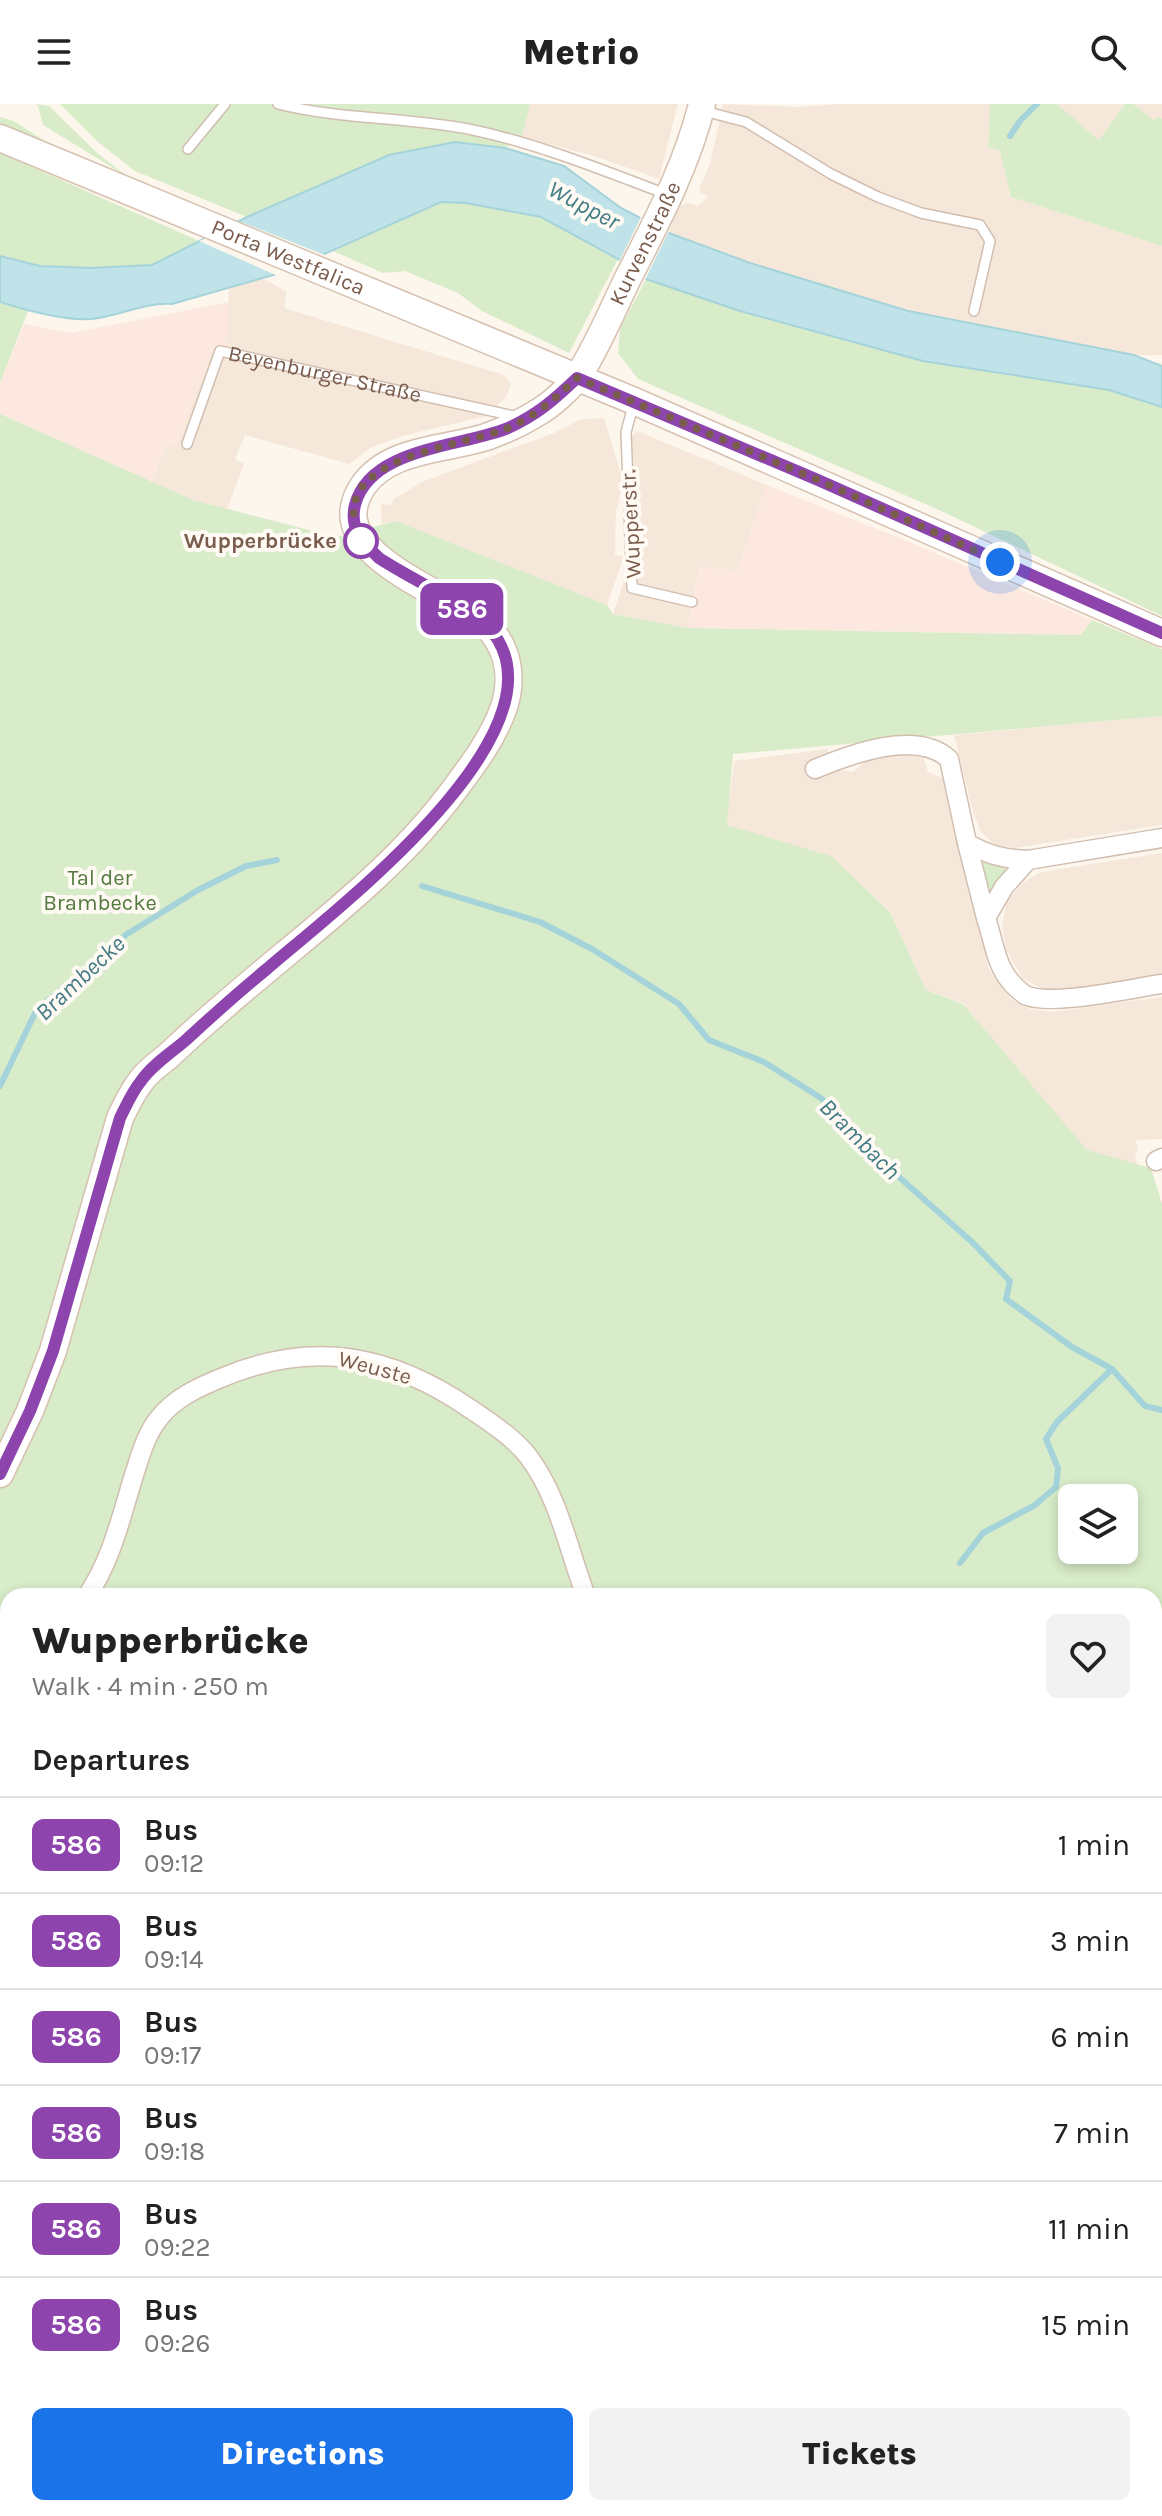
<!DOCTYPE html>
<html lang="en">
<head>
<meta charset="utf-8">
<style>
  :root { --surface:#fff; --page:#f2f2f2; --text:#222; --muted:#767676; --line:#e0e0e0; --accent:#1a73e8 }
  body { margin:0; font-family:Karla,sans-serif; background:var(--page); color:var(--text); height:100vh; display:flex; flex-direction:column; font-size:30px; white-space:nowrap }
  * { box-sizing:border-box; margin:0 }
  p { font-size:26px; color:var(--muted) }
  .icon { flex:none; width:44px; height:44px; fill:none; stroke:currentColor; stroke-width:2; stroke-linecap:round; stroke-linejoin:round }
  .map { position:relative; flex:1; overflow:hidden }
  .panel { position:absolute; left:0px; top:1484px; width:1162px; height:928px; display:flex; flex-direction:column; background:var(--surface); border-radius:24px 24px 0 0; box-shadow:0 4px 12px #0003 }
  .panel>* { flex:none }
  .badge { padding:0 16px; border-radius:12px; font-size:28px; line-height:52px }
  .tools { position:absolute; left:1058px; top:1380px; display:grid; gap:16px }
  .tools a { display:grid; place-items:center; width:80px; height:80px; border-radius:12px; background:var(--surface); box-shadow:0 4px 12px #0003; font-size:40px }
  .you { position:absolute; width:40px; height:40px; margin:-20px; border:6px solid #fff; border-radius:50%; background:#1a73e8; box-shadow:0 0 0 12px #1a73e833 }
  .map>.badge { position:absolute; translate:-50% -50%; box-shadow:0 0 0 4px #fff }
  h2 { padding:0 32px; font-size:30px; line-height:72px }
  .round { display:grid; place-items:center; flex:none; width:84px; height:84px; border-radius:12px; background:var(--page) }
  .head { display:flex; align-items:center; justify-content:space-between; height:136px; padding:0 32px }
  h1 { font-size:38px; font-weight:800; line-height:60px }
  .action { display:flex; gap:16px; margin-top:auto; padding:16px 32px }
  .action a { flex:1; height:92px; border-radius:12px; background:var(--accent); color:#fff; font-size:32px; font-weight:800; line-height:92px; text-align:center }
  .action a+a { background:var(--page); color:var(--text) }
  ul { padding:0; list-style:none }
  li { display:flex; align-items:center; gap:24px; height:96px; padding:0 32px; border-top:2px solid var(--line) }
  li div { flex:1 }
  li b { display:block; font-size:30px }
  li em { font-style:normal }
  li .badge { min-width:88px; font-weight:700; text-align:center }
  header { display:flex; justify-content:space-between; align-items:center; height:104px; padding:0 32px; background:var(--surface); font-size:36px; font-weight:800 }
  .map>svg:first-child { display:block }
</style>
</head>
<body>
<header><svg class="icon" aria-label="menu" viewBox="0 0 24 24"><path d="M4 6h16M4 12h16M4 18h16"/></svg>Metrio<svg class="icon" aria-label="search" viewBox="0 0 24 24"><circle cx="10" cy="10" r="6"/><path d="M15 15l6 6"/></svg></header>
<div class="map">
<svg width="1162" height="2412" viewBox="0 0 1162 2412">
  <rect width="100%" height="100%" fill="#fdf6ec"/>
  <g fill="#f5e8da">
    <polygon points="530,0 678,0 659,75 597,53 522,33"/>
    <polygon points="723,0 798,3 839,0 990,0 988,43 1000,46 1011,93 1162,142 1162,251 1134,251 908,207 750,159 669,129 679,100 683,102 685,98 698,102 709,92 701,89 699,85 710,60"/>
    <polygon points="1057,0 1125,0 1099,36"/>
    <polygon points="1133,0 1162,0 1162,15 1159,13 1155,17"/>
    <polygon points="262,174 287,188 284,204 504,271 511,281 506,293 486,312 402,332 370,344 349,360 245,331 235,355 244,360 227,405 179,392 151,379 167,339 176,342 214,241 226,244 229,185"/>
    <polygon points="604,314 623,378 616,407 615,451 624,452 607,501 395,417 382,420 381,400 391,401 394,395 422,378 554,329 581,315"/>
    <polygon points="637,327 767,381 737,467 699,463 688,524 613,510 636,440 631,333"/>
    <polygon points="1162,612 1162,721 1014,744 994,740 981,728 974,711 954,631"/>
    <polygon points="828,645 829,665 853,668 872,651 922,648 928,668 942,674 989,866 1011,895 1030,905 1052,908 1162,893 1162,1035 1136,1036 1138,1045 1135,1054 1141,1068 1088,1053 963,899 926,886 890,807 831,753 726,722 734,657"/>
    <polygon points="1162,749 1162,874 1097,884 1043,885 1023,875 1006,845 1002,821 1007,797 1024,778 1041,768"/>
    <polygon points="1162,1774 1162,2156 1154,2162 1154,1783"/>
  </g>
  <g fill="#fde8e0">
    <polygon points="229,198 226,244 214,241 176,343 166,340 151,379 0,310 0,279 24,220 71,229"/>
    <polygon points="767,381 900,434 1092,516 1082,531 688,524 699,462 737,467"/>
  </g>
  <g fill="#d8ecc9" fill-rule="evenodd">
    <polygon points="35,0 49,2 96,48 128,73 43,21 38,2"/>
    <polygon points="60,0 530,0 522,33 505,44 455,38 389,51 247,113 135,67 98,38"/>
    <polygon points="990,0 1057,0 1099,36 1125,0 1133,0 1154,16 1159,13 1162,15 1162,142 1011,93 1000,47 988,43"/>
    <polygon points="0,13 14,17 54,43 0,23"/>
    <polygon points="0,49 199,137 152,161 91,164 38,161 0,152"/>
    <polygon points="442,98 466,99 541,113 618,155 569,249 482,207 458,189 405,167 383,169 333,147"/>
    <polygon points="646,175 740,207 1000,270 1109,286 1162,303 1162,512 939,406 638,275 618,249 620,225"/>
    <polygon points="0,198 28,207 0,279"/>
    <path d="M0,310l193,86 143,37 60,-16 211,84 6,9 75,14 393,7 11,-15 70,29v67l-429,38 -6,71 104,31 59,56 36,78 37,14 124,146 64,18 11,36v674l-8,9v-291h-1146v912h1146v-242l8,-6v256h-1162zM1072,1394h52v52h-52z"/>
    <polygon points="983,757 1009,766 990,789 981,759"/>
  </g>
  <path fill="#bfe3e8" stroke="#a5d3da" stroke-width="2" d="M455,38l50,6 59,18 57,42 48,25 81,30 158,48 226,44 28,11v41l-53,-17 -186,-29 -183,-50 -94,-32 -28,-20 -77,-42 -75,-14 -25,-1 -157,70 -112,32c-28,-2 -52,12 -80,15 -26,2 -67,-9 -92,-17v-46l40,10 51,2 61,-3 95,-48 142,-62z"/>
  <g fill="#fdf6ec">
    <polygon points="642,111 670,125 644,178 618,160"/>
    <polygon points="244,119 330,153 280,173 199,137"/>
  </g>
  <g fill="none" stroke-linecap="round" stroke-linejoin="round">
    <g stroke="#a5d3da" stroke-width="6">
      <polyline points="1010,32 1020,17 1037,0"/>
      <polyline points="422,782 540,818 592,845 679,900 709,936 764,958 821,994 863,1041 972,1138 1010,1177 1006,1195 1072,1243 1112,1265 1145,1302 1162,1306"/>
      <polyline points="0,982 36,907 127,830 198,786 246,762 277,756"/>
      <polyline points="960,1459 983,1429 1035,1401 1056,1383 1058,1364 1046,1335 1057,1318 1112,1265"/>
      <polyline points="1154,2276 1162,2269"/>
      <polyline points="898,2412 901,2404"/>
    </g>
    <g stroke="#d1beb0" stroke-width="12">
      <g id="service">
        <path d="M278,0c64,16 131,13 195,26 63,13 132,41 193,64"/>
        <polyline points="704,7 746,18 831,70 878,93 921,109 980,121 990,137 974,207"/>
        <polyline points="188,45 225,0"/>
        <polyline points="634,298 626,328 632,484 692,498"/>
        <path id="s1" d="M187,340l33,-93 298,66"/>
      </g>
    </g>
    <g stroke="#d1beb0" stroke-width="21">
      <g id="minor">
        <path d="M815,665c36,-15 102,-40 134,-10l18,84c21,12 37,16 61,17"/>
        <path d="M1162,734l-134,22 -24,27 -18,31c7,20 10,48 25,64 3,4 10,10 14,13 26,12 107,-7 137,-11"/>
        <polyline points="967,739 986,814"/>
        <polyline points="1156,1057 1162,1054"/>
        <path d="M87,1492c25,-36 35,-83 48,-124 6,-19 12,-40 25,-55 15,-19 39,-30 61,-39 92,-39 170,-24 251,32 20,14 41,27 56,46 31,41 40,93 58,140"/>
        <polyline points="0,1583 8,1577"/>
        <polyline points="1154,1773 1162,1765"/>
      </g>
    </g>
    <g stroke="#d6c0b0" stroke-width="29">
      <g id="secondary">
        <path id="s2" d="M0,34l634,263 528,232"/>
        <path id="s3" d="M0,1370l30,-63 23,-60 67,-233c6,-12 12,-26 21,-37 6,-9 17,-17 26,-24 19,-18 38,-35 58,-52 80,-70 169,-132 232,-219 18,-24 37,-50 47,-79 8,-25 6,-52 -11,-74 -32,-40 -178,-75 -130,-147 26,-38 83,-36 123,-49 17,-6 35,-14 51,-24 14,-8 33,-25 42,-38 19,-30 33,-64 48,-95 29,-57 60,-114 75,-176"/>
      </g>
    </g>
    <use href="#service" stroke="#fff" stroke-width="9"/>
    <use href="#minor" stroke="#fff" stroke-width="18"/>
    <use href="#secondary" stroke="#fff" stroke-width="26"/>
  </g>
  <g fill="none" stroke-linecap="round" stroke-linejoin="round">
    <g stroke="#fff" stroke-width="18">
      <path id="line" d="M0,1370l30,-63 23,-60 67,-233c6,-12 12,-26 21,-37 11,-16 30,-28 45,-41 27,-25 54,-49 82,-72 66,-57 290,-227 230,-328 -18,-30 -88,-61 -119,-82 -16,-15 -30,-29 -24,-53 15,-58 107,-58 153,-77 29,-13 47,-29 69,-50l241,102 344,153"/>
    </g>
    <use href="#line" stroke="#8e44ad" stroke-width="12"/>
    <path stroke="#7a5c4d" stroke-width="8" stroke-dasharray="0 14.4" d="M361,437c-41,-85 99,-93 147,-113 29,-13 47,-29 69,-50l241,102 182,82"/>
  </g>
  <circle fill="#fff" stroke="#8e44ad" stroke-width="4" cx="361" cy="437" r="16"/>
  <g text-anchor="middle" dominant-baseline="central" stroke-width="8" stroke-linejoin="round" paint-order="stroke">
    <g font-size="22" fill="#7a5c4d" stroke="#fffaf3">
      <text stroke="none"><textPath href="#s3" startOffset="1638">Kurvenstraße</textPath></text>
      <text stroke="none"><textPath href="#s2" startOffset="312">Porta Westfalica</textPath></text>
      <text stroke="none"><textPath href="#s1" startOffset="206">Beyenburger Straße</textPath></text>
      <text transform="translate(631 420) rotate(-93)">Wupperstr.</text>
      <text transform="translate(375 1264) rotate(15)">Weuste</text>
    </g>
    <g font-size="22" font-weight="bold" fill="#7a5c4d" stroke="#fffaf3" text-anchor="end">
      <text x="337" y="437">Wupperbrücke</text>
    </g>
    <g font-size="22" fill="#537a41" stroke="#fffaf3">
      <text x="100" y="774">Tal der<tspan x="100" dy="25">Brambecke</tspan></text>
    </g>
    <g font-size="24" font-style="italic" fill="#437c86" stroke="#fffaf3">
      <text transform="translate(584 101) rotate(28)">Wupper</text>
      <text transform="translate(80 874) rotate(-43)">Brambecke</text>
      <text transform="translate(860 1035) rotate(45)">Brambach</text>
    </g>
  </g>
</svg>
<div class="tools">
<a><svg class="icon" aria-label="layers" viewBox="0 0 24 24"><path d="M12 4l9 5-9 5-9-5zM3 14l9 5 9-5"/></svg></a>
</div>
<div class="you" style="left:1000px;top:458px"></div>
<b class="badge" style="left:462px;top:505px;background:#8e44ad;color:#fff">586</b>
<section class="panel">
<div class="head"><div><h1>Wupperbrücke</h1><p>Walk · 4 min · 250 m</p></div><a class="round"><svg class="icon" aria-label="heart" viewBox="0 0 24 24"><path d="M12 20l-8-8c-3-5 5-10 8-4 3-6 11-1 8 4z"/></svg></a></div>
<h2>Departures</h2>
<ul>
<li><span class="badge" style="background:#8e44ad;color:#fff">586</span><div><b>Bus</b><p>09:12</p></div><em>1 min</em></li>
<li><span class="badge" style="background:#8e44ad;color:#fff">586</span><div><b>Bus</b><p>09:14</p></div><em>3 min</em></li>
<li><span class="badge" style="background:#8e44ad;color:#fff">586</span><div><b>Bus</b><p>09:17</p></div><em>6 min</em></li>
<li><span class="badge" style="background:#8e44ad;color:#fff">586</span><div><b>Bus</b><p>09:18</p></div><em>7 min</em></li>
<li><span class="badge" style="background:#8e44ad;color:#fff">586</span><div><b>Bus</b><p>09:22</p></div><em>11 min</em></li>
<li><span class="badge" style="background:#8e44ad;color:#fff">586</span><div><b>Bus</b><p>09:26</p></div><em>15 min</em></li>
</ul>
<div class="action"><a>Directions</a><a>Tickets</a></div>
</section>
</div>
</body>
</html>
